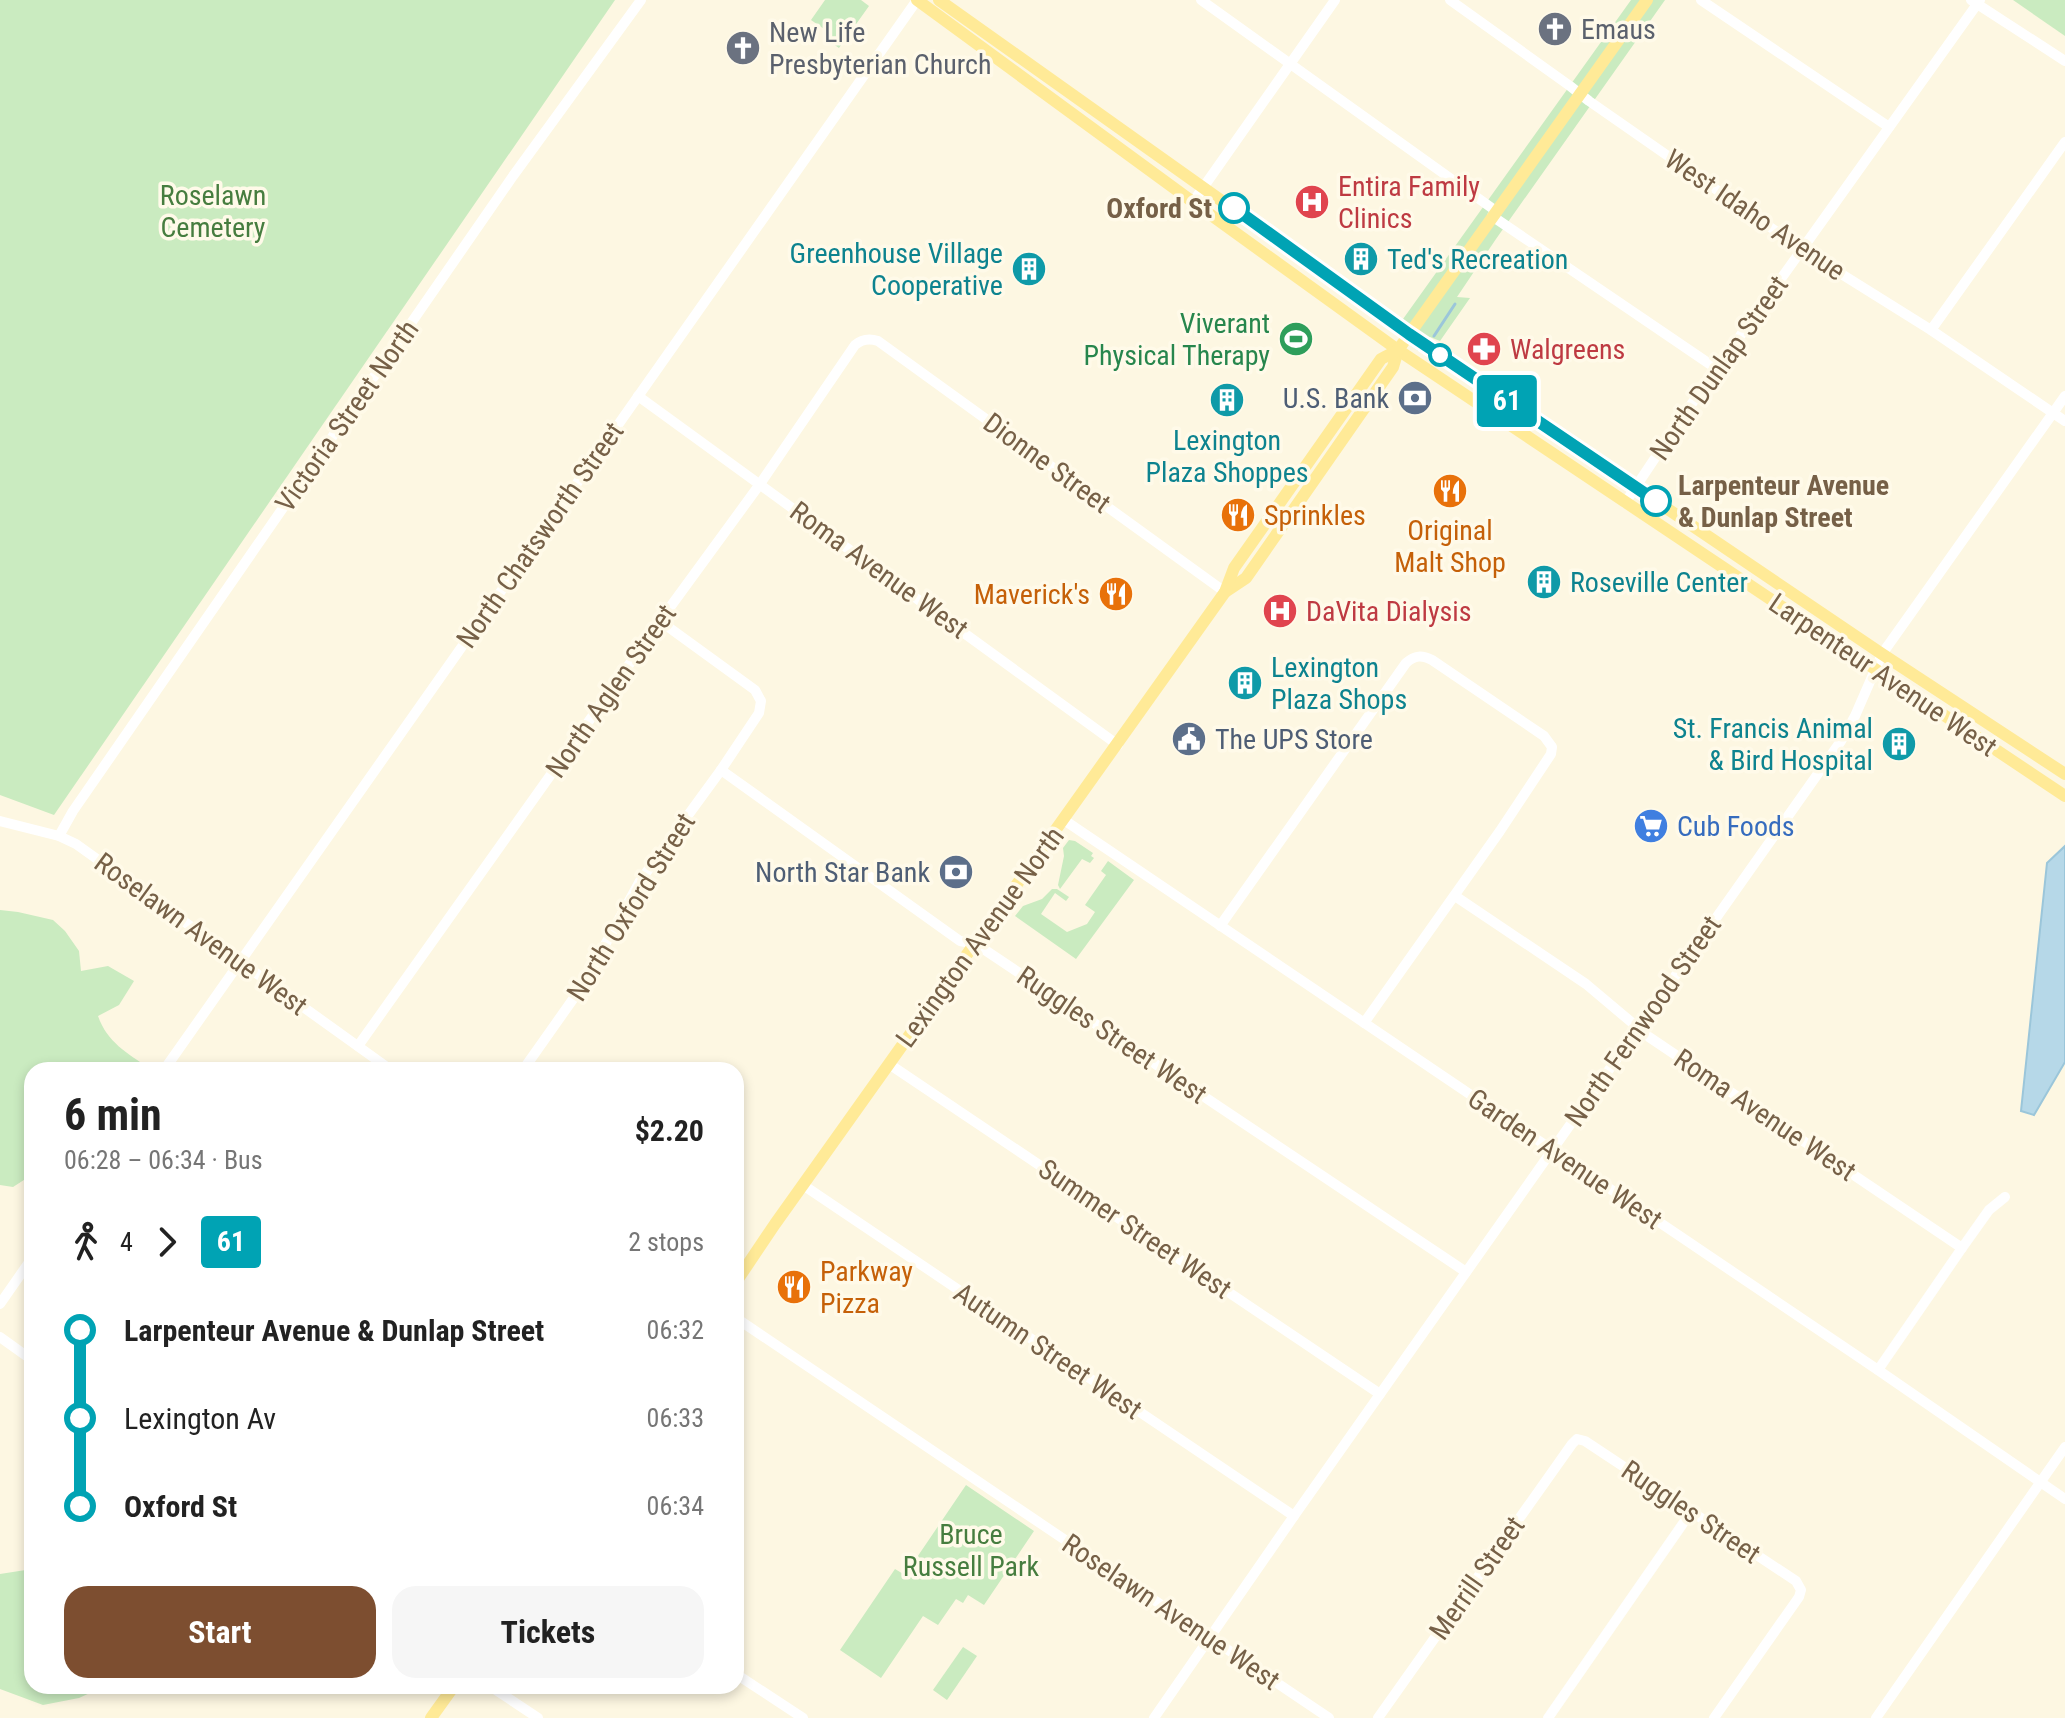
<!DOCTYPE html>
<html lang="en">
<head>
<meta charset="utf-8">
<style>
  :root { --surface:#fff; --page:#f6f6f6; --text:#222; --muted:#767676; --accent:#7d4e30 }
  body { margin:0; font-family:"Roboto Condensed",sans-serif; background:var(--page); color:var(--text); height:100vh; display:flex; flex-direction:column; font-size:30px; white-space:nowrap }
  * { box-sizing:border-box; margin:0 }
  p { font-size:26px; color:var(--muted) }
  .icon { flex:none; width:44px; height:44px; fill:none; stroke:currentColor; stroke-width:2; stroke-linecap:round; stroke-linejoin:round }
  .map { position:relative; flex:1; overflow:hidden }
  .sheet { position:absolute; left:24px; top:1062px; width:720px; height:632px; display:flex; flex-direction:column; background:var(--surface); border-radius:24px; box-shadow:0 4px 12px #0003 }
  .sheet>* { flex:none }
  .badge { padding:0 16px; border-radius:6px; font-size:28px; line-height:52px }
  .map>.badge { position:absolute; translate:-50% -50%; box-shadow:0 0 0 4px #fff }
  .legs { display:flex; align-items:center; gap:12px; height:88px; padding:0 40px; font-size:26px }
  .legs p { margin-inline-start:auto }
  .overview { display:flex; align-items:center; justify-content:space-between; height:136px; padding:0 40px }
  h1 { font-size:44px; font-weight:700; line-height:60px }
  .primary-button { display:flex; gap:16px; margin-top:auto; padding:16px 40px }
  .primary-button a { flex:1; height:92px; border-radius:24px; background:var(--accent); color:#fff; font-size:32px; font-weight:700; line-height:92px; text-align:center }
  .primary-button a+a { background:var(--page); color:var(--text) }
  ul { padding:0 40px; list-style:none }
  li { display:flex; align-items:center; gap:28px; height:88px; font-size:30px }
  li i { display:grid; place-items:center; width:12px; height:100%; margin:0 10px; background:currentColor }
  li i::after { content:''; width:20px; height:20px; margin:-10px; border:6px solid; border-radius:50%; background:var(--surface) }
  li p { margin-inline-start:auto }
  li:first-child i { background:linear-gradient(#0000 50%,currentColor 0) }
  li:last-child i { background:linear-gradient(currentColor 50%,#0000 0) }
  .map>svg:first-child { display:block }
</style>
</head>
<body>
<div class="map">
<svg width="2065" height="1718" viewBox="0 0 2065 1718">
  <rect width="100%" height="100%" fill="#fdf7e2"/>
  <g fill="#caebc0">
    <polygon points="0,0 615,0 54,815 0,795"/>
    <polygon points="825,0 861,0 869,6 839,48 823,37 827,31 811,20"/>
    <polygon points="1631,0 1665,0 1496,239 1457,297 1470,298 1440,341 1430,337 1418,351 1393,333"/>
    <polygon points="2013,0 2065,0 2065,36"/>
    <polygon points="1069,840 1075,841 1093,853 1091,856 1094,858 1090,863 1082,859 1060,889 1058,885 1064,856 1063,848"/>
    <polygon points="1108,861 1134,880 1076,959 1015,916 1023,906 1042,899 1052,889 1057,889 1069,897 1066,901 1055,893 1041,914 1067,932 1087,924 1095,912 1085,905 1106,875 1101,871"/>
    <path d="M0,910l18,2 35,8 12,11 14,20 2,20 27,-5 26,15 -15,24 -21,11c9,26 29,37 51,52l-1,2h-116v110l-5,-2 -14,9 -13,-2z"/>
    <polygon points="966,1485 1034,1531 984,1605 968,1595 963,1603 956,1599 938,1625 923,1616 881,1678 840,1650 895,1569 905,1575"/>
    <polygon points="32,1569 32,1686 103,1687 79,1698 43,1705 0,1689 0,1574"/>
    <polygon points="963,1647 977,1656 947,1700 933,1690"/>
  </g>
  <polygon fill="#b6d8e8" stroke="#9bc6da" stroke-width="2" points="2065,846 2065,1062 2034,1115 2021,1111 2047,863"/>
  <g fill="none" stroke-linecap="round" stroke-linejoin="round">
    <polyline stroke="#9bc6da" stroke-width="3" points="1434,336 1455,304"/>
    <g stroke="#fff" stroke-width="10">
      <polyline points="1201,0 1496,211"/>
      <polyline points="1450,0 1570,86 1589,101 1803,250 1931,330 2065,421"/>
      <polyline points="1701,0 1889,127"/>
      <polyline points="1971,0 2065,61"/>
      <polyline points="1193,202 1335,0"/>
      <polyline points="1492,216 1717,369"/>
      <polyline points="1931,330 2065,142"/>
      <polyline points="638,396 1118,745"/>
      <polyline points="1625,503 1683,416 1980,0"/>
      <polyline points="721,770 960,941 976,944 1466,1272"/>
      <polyline points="1064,820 1878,1370 2065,1499"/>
      <polyline points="0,821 59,836 76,844 391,1070"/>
      <polyline points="59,836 73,811 513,176 641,0"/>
      <polyline points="1455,896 1586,984 1649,1037 1962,1248"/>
      <path d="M1220,926l186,-263c9,-8 16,-8 26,-3l112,76 8,11 -1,7 -51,77 -136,192"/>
      <path d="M358,1046l302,-425 100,-137 95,-139c7,-6 14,-7 23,-4l347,251"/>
      <polyline points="889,1064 1380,1394"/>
      <polyline points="164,1070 917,0"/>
      <polyline points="523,1070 583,985 640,881 721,770 759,713 761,701 755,690 660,621"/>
      <polyline points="803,1185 1294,1516"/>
      <polyline points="0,1304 32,1258"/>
      <polyline points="736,1318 1329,1718"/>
      <polyline points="0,1337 32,1360"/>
      <polyline points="1878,1370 1962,1248 1989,1210 2005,1197"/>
      <polyline points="736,1674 803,1718"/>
      <polyline points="490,1686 538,1718"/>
      <polyline points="1154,1718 1294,1516 1841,741 1855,716 1882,654 2065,396"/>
      <polyline points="1378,1718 1572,1444 1577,1439 1585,1441 1796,1581 1801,1590 1799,1597 1714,1718"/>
      <polyline points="1548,1718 1691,1512"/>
      <polyline points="1876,1718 2065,1447"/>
    </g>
    <g stroke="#ffea97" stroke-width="12">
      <polyline points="917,0 1193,202 1398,350 2065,796"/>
      <polyline points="939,0 1409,334 1882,654 2065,774"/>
      <polyline points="1225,592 1246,578 1393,367 1398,350 1647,0"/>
      <polyline points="736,1282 775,1224 1225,592 1234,568 1381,359 1398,350"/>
      <polyline points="431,1718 454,1686"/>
    </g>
  </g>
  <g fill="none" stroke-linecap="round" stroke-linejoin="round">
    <g stroke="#fff" stroke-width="18">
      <polyline id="line-1" points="1234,208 1409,334 1656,501"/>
    </g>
    <use href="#line-1" stroke="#00a3b4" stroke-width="12"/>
  </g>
  <defs>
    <g id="church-disc" transform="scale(1.8)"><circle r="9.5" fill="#6b7280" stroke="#fffae9"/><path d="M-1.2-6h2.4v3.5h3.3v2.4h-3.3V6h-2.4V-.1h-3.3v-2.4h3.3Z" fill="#fff"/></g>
    <g id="hospital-disc" transform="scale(1.8)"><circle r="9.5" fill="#e0444e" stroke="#fffae9"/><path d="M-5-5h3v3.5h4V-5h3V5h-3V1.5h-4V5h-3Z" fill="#fff"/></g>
    <g id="building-disc" transform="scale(1.8)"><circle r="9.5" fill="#0f9aa8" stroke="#fffae9"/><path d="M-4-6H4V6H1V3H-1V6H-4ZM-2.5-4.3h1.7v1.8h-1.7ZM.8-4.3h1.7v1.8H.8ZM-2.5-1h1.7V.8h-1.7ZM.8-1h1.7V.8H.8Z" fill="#fff"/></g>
    <g id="stadium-disc" transform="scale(1.8)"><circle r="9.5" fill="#2e9e5b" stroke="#fffae9"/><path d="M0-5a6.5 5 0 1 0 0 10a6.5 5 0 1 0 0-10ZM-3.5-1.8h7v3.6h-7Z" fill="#fff"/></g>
    <g id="pharmacy-disc" transform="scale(1.8)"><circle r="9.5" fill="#e0444e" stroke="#fffae9"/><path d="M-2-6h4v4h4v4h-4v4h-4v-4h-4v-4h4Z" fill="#fff"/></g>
    <g id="bank-disc" transform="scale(1.8)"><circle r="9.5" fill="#5c6f8a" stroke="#fffae9"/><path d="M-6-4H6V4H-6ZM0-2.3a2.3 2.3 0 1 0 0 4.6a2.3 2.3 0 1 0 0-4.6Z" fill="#fff"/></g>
    <g id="restaurant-disc" transform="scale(1.8)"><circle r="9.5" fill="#e8710a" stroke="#fffae9"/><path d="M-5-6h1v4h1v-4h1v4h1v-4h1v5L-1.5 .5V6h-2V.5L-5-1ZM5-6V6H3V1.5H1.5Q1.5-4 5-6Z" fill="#fff"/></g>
    <g id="civic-disc" transform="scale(1.8)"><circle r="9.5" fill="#5c6f8a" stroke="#fffae9"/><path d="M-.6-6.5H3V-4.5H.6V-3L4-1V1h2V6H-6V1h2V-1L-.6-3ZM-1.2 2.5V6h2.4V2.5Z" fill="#fff"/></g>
    <g id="supermarket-disc" transform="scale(1.8)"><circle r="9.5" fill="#3f7fe0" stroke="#fffae9"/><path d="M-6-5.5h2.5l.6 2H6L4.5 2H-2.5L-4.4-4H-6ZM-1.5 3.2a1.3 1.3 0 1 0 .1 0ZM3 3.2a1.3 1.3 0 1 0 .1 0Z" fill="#fff"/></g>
  </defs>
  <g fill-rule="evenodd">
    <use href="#church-disc" x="1555" y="29"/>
    <use href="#church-disc" x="743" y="48"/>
    <use href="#hospital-disc" x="1312" y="202"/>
    <use href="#building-disc" x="1361" y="259"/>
    <use href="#building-disc" x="1029" y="269"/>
    <use href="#stadium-disc" x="1296" y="339"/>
    <use href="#pharmacy-disc" x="1484" y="349"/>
    <use href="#bank-disc" x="1415" y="398"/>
    <use href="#building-disc" x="1227" y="400"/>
    <use href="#restaurant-disc" x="1450" y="491"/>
    <use href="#restaurant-disc" x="1238" y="515"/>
    <use href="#building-disc" x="1544" y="582"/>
    <use href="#restaurant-disc" x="1116" y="594"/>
    <use href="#hospital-disc" x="1280" y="611"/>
    <use href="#building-disc" x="1245" y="683"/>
    <use href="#civic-disc" x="1189" y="739"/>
    <use href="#building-disc" x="1899" y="744"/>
    <use href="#supermarket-disc" x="1651" y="826"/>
    <use href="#bank-disc" x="956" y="872"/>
    <use href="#restaurant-disc" x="794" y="1287"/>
  </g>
  <g fill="#fff" stroke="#00a3b4" stroke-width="4">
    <circle cx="1234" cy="208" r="14"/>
    <circle cx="1440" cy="355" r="10"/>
    <circle cx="1656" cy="501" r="14"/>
  </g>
  <g text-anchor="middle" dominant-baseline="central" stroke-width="7" stroke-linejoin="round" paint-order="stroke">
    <g font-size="28" fill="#5b616d" stroke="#fffae9" text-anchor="start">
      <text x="1581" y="29">Emaus</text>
      <text x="769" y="32">New Life<tspan x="769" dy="32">Presbyterian Church</tspan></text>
    </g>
    <g font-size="28" fill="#be3a42" stroke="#fffae9" text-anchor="start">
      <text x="1338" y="186">Entira Family<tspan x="1338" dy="32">Clinics</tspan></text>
      <text x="1510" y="349">Walgreens</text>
      <text x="1306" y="611">DaVita Dialysis</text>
    </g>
    <g font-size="28" fill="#467d3f" stroke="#fffae9">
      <text x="213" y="195">Roselawn<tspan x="213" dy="32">Cemetery</tspan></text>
      <text x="971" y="1534">Bruce<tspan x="971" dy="32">Russell Park</tspan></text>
    </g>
    <g font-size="28" font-weight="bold" fill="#766047" stroke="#fffae9" text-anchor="end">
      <text x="1212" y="208">Oxford St</text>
      <text x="1678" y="485" text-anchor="start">Larpenteur Avenue<tspan x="1678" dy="32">&amp; Dunlap Street</tspan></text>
    </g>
    <g font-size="28" fill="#766047" stroke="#fffae9">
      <text transform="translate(1755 215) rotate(34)">West Idaho Avenue</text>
      <text transform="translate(1719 368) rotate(-55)">North Dunlap Street</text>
      <text transform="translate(347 416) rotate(-55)">Victoria Street North</text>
      <text transform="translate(1047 463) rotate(36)">Dionne Street</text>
      <text transform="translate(540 535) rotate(-55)">North Chatsworth Street</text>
      <text transform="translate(879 570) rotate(36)">Roma Avenue West</text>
      <text transform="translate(1883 675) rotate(34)">Larpenteur Avenue West</text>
      <text transform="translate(611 691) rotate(-55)">North Aglen Street</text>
      <text transform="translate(631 907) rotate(-58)">North Oxford Street</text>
      <text transform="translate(201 934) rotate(36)">Roselawn Avenue West</text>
      <text transform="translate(980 937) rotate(-54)">Lexington Avenue North</text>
      <text transform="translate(1643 1021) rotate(-55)">North Fernwood Street</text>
      <text transform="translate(1112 1035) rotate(34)">Ruggles Street West</text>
      <text transform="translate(1765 1115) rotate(34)">Roma Avenue West</text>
      <text transform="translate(1565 1159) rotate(34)">Garden Avenue West</text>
      <text transform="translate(1135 1229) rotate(34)">Summer Street West</text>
      <text transform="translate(1048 1351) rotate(34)">Autumn Street West</text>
      <text transform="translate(1691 1512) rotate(34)">Ruggles Street</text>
      <text transform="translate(1477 1578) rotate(-55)">Merrill Street</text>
      <text transform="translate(1171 1612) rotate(34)">Roselawn Avenue West</text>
    </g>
    <g font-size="28" fill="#0d838f" stroke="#fffae9" text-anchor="start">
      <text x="1003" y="253" text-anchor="end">Greenhouse Village<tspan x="1003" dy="32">Cooperative</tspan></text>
      <text x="1387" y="259">Ted's Recreation</text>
      <text x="1227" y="440" text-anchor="middle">Lexington<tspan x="1227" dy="32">Plaza Shoppes</tspan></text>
      <text x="1570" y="582">Roseville Center</text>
      <text x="1271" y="667">Lexington<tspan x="1271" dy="32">Plaza Shops</tspan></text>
      <text x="1873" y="728" text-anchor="end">St. Francis Animal<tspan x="1873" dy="32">&amp; Bird Hospital</tspan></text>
    </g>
    <g font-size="28" fill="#27864d" stroke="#fffae9" text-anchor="end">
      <text x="1270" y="323">Viverant<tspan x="1270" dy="32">Physical Therapy</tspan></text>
    </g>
    <g font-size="28" fill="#4e5e75" stroke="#fffae9" text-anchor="end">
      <text x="1389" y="398">U.S. Bank</text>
      <text x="1215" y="739" text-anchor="start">The UPS Store</text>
      <text x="930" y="872">North Star Bank</text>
    </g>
    <g font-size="28" fill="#c56008" stroke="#fffae9" text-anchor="start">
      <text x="1264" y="515">Sprinkles</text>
      <text x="1450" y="530" text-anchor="middle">Original<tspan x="1450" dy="32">Malt Shop</tspan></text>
      <text x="1090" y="594" text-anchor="end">Maverick's</text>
      <text x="820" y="1271">Parkway<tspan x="820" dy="32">Pizza</tspan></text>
    </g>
    <g font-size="28" fill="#366cbe" stroke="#fffae9" text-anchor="start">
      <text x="1677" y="826">Cub Foods</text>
    </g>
  </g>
</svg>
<b class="badge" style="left:1507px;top:401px;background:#00a3b4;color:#fff">61</b>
<section class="sheet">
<div class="overview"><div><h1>6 min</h1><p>06:28 – 06:34 · Bus</p></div><b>$2.20</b></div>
<div class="legs"><svg class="icon" aria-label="walk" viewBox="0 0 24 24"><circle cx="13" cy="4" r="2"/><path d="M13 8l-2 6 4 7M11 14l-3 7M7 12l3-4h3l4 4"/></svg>4<svg class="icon" aria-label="forward" viewBox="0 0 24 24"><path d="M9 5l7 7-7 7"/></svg><b class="badge" style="background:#00a3b4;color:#fff">61</b><p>2 stops</p></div>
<ul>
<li><i style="color:#00a3b4"></i><b>Larpenteur Avenue &amp; Dunlap Street</b><p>06:32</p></li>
<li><i style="color:#00a3b4"></i><span>Lexington Av</span><p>06:33</p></li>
<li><i style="color:#00a3b4"></i><b>Oxford St</b><p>06:34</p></li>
</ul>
<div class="primary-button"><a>Start</a><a>Tickets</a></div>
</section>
</div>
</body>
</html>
